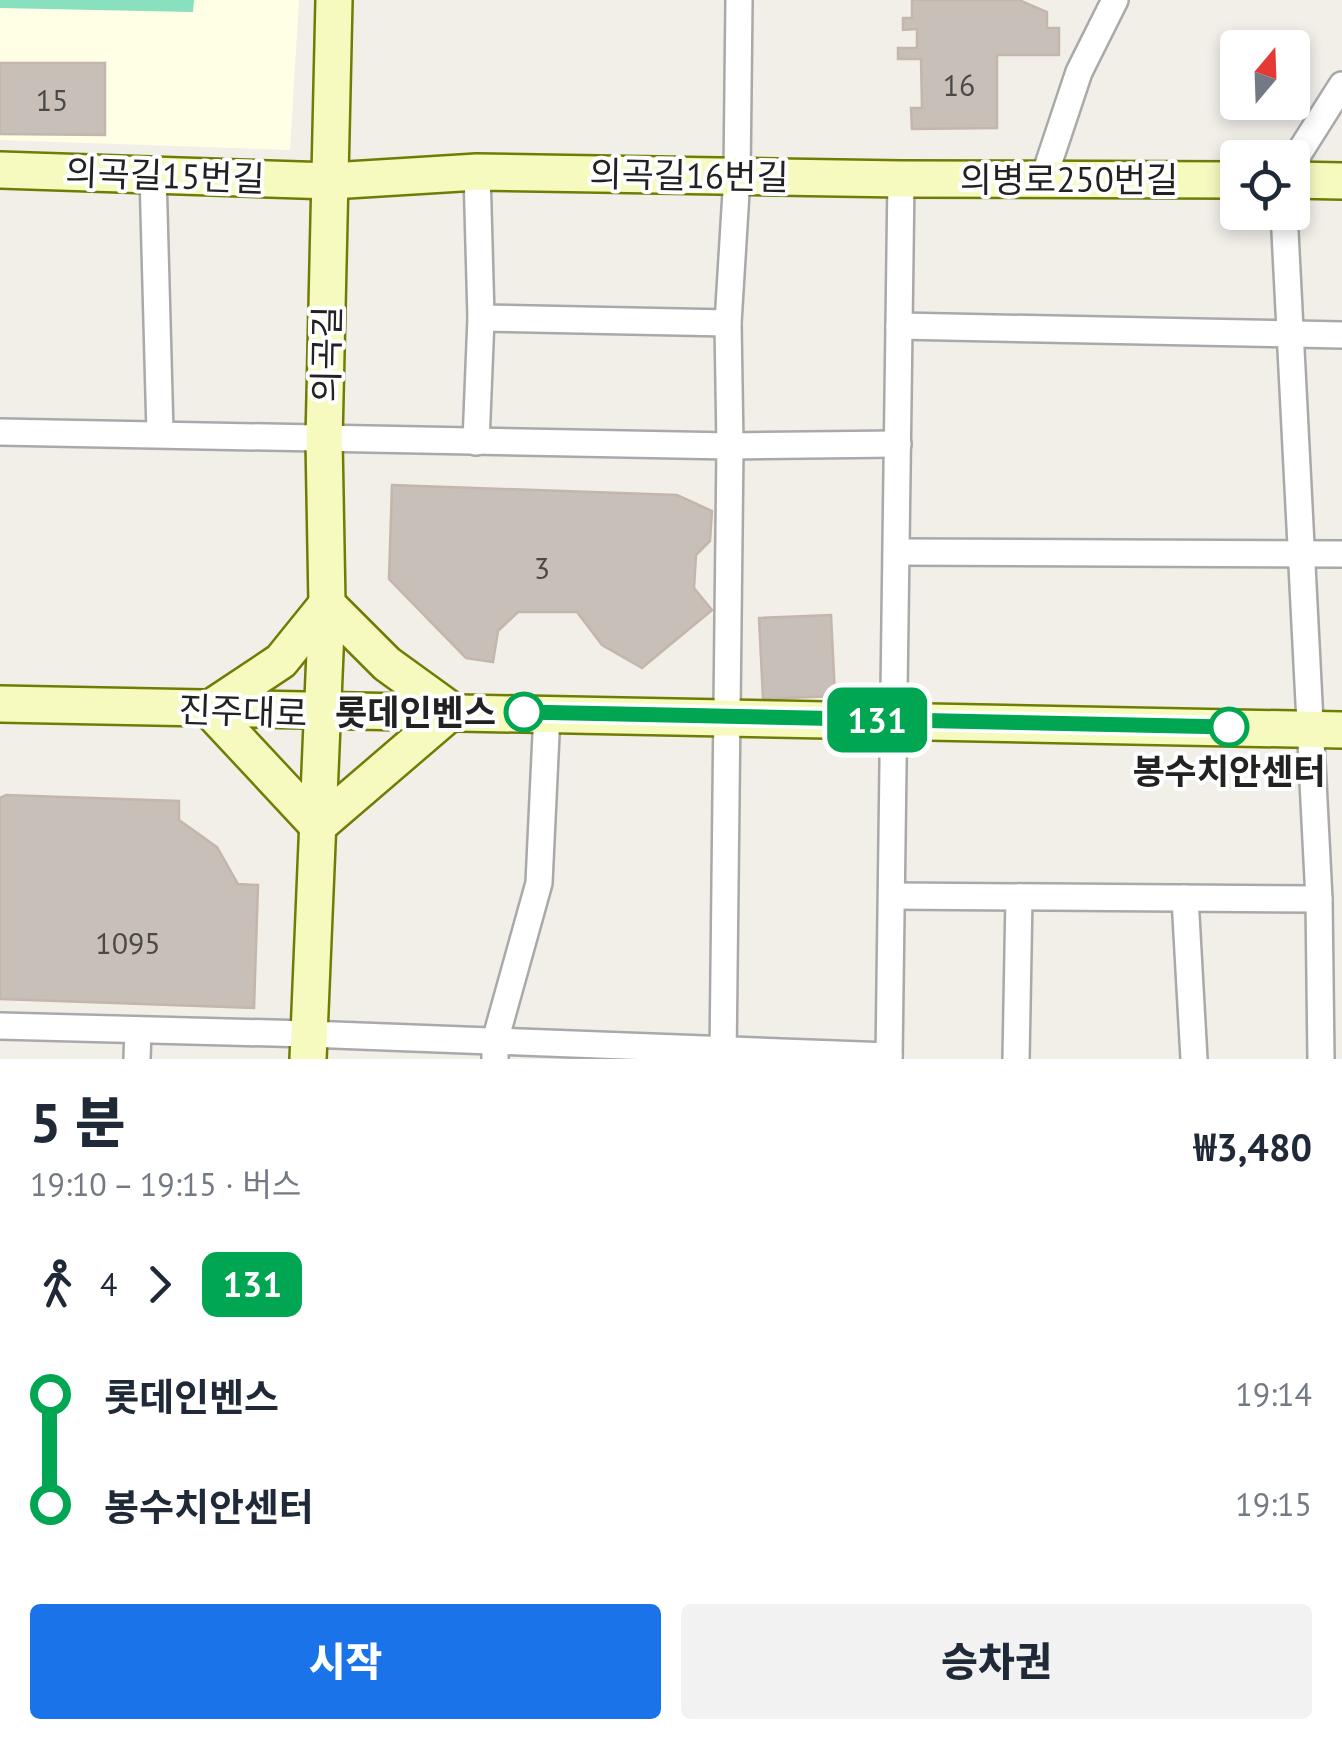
<!DOCTYPE html>
<html lang="ko">
<head>
<meta charset="utf-8">
<style>
  :root { --surface:#fff; --page:#f2f2f3; --text:#1f2937; --muted:#747a83; --accent:#1a73e8 }
  body { margin:0; font-family:"PT Sans","Noto Sans KR",sans-serif; background:var(--page); color:var(--text); height:100vh; display:flex; flex-direction:column; font-size:38px; white-space:nowrap }
  * { box-sizing:border-box; margin:0 }
  p { font-size:32px; color:var(--muted) }
  .icon { flex:none; width:55px; height:55px; fill:none; stroke:currentColor; stroke-width:2; stroke-linecap:round; stroke-linejoin:round }
  .map { position:relative; height:1059px; overflow:hidden }
  .drawer { display:flex; flex-direction:column; background:var(--surface); flex:1 }
  .drawer>* { flex:none }
  .badge { padding:0 20px; border-radius:15px; font-size:35px; line-height:65px }
  .needle { width:65px; rotate:19deg }
  .controls { position:absolute; left:1220px; top:30px; display:grid; gap:20px }
  .controls a { display:grid; place-items:center; width:90px; height:90px; border-radius:10px; background:var(--surface); box-shadow:0 5px 15px #0003; font-size:50px }
  .map>.badge { position:absolute; translate:-50% -50%; box-shadow:0 0 0 5px #fff }
  .legs { display:flex; align-items:center; gap:15px; height:110px; padding:0 30px; font-size:32px }
  .legs p { margin-inline-start:auto }
  .summary { display:flex; align-items:center; justify-content:space-between; height:170px; padding:0 30px }
  h1 { font-size:55px; font-weight:800; line-height:75px }
  .cta { display:flex; gap:20px; margin-top:auto; padding:20px 30px }
  .cta a { flex:1; height:115px; border-radius:10px; background:var(--accent); color:#fff; font-size:40px; font-weight:800; line-height:115px; text-align:center }
  .cta a+a { background:var(--page); color:var(--text) }
  ul { padding:0 30px; list-style:none }
  li { display:flex; align-items:center; gap:35px; height:110px; font-size:38px }
  li i { display:grid; place-items:center; width:15px; height:100%; margin:0 12px; background:currentColor }
  li i::after { content:''; width:25px; height:25px; margin:-12px; border:8px solid; border-radius:50%; background:var(--surface) }
  li p { margin-inline-start:auto }
  li:first-child i { background:linear-gradient(#0000 50%,currentColor 0) }
  li:last-child i { background:linear-gradient(currentColor 50%,#0000 0) }
  .map>svg:first-child { display:block }
</style>
</head>
<body>
<div class="map">
<svg width="1342" height="1059" viewBox="0 0 1342 1059">
  <rect width="100%" height="100%" fill="#f2efe9"/>
  <polygon fill="#ffffe5" points="0,0 299,0 290,150 0,140"/>
  <polygon fill="#88e0be" points="0,0 194,0 193,12 0,8"/>
  <g fill="#c7bfb8" stroke="#c4b6ab" stroke-width="2.5">
    <polygon points="912,0 1019,0 1047,12 1047,28 1059,28 1059,55 997,55 997,128 912,129 911,108 922,108 921,59 898,59 898,48 917,48 917,29 903,30 903,18 912,18"/>
    <polygon points="0,63 105,63 105,135 0,134"/>
    <polygon points="392,485 677,495 712,511 710,541 696,555 694,588 712,610 642,668 602,645 577,612 518,612 498,631 493,662 466,658 389,579"/>
    <polygon points="831,615 835,696 763,699 759,618"/>
    <polygon points="6,795 179,801 179,820 217,847 238,884 258,885 254,1008 0,999 0,798"/>
  </g>
  <g fill="none" stroke-linecap="round" stroke-linejoin="round">
    <g stroke="#a9a9a9" stroke-width="30">
      <g id="street">
        <polyline points="1292,164 1342,85"/>
        <polyline points="153,174 160,433"/>
        <polyline points="1044,177 1079,72 1115,0"/>
        <polyline points="1284,212 1319,899 1321,1059"/>
        <polyline points="481,318 728,323"/>
        <polyline points="899,326 1342,335"/>
        <polyline points="0,432 730,446 898,444"/>
        <polyline points="476,442 481,318 477,172"/>
        <polyline points="897,552 1342,554"/>
        <polyline points="892,896 1319,899"/>
        <polyline points="1185,898 1194,1059"/>
        <polyline points="0,1026 308,1034 889,1056"/>
        <polyline points="137,1059 138,1030"/>
        <polyline points="495,1059 495,1041 539,883 547,713"/>
        <polyline points="723,1059 730,446 728,323 737,176 739,0"/>
        <polyline points="889,1059 901,179"/>
        <polyline points="1016,1059 1019,897"/>
      </g>
    </g>
    <g stroke="#707d05" stroke-width="40">
      <g id="secondary">
        <polyline points="0,170 331,181 477,172 901,179 1238,180"/>
        <polyline points="1292,180 1342,181"/>
        <polygon points="327,604 387,664 452,711 318,826 209,709 281,661"/>
        <polyline points="0,704 1342,730"/>
        <polyline points="308,1059 327,604 324,440 334,0"/>
      </g>
    </g>
    <use href="#street" stroke="#fff" stroke-width="25"/>
    <use href="#secondary" stroke="#f7fabf" stroke-width="35"/>
  </g>
  <g fill="none" stroke-linecap="round" stroke-linejoin="round">
    <g stroke="#fff" stroke-width="22">
      <polyline id="line-1" points="524,712 1229,727"/>
    </g>
    <use href="#line-1" stroke="#00a651" stroke-width="15"/>
  </g>
  <g fill="#fff" stroke="#00a651" stroke-width="5">
    <circle cx="524" cy="712" r="18"/>
    <circle cx="1229" cy="727" r="18"/>
  </g>
  <g text-anchor="middle" dominant-baseline="central" stroke-width="8" stroke-linejoin="round" paint-order="stroke">
    <g font-size="30" fill="#4b4948">
      <text x="959" y="84">16</text>
      <text x="52" y="99">15</text>
      <text x="542" y="567">3</text>
      <text x="128" y="942">1095</text>
    </g>
    <g font-size="35" fill="#222" stroke="#fff">
      <text transform="translate(165 175) rotate(2)">의곡길15번길</text>
      <text transform="translate(689 175) rotate(1)">의곡길16번길</text>
      <text x="1069" y="179">의병로250번길</text>
      <text transform="translate(326 354) rotate(-89)">의곡길</text>
      <text transform="translate(243 711) rotate(2)">진주대로</text>
    </g>
    <g font-size="35" font-weight="bold" fill="#222" stroke="#fff" text-anchor="end">
      <text x="496" y="712">롯데인벤스</text>
      <text x="1229" y="771" text-anchor="middle">봉수치안센터</text>
    </g>
  </g>
</svg>
<div class="controls">
<a><svg class="needle" viewBox="-14 -14 28 28"><path d="M0-13l5 13h-10z" fill="#e53935"/><path d="M0 13l5-13h-10z" fill="#747a83"/></svg></a>
<a><svg class="icon" aria-label="locate" viewBox="0 0 24 24"><circle cx="12" cy="12" r="6"/><path d="M12 2v4M12 18v4M2 12h4M18 12h4"/></svg></a>
</div>
<b class="badge" style="left:877px;top:720px;background:#00a651;color:#fff">131</b>
</div>
<section class="drawer">
<div class="summary"><div><h1>5 분</h1><p>19:10 – 19:15 · 버스</p></div><b>₩3,480</b></div>
<div class="legs"><svg class="icon" aria-label="walk" viewBox="0 0 24 24"><circle cx="13" cy="4" r="2"/><path d="M13 8l-2 6 4 7M11 14l-3 7M7 12l3-4h3l4 4"/></svg>4<svg class="icon" aria-label="forward" viewBox="0 0 24 24"><path d="M9 5l7 7-7 7"/></svg><b class="badge" style="background:#00a651;color:#fff">131</b></div>
<ul>
<li><i style="color:#00a651"></i><b>롯데인벤스</b><p>19:14</p></li>
<li><i style="color:#00a651"></i><b>봉수치안센터</b><p>19:15</p></li>
</ul>
<div class="cta"><a>시작</a><a>승차권</a></div>
</section>
</body>
</html>
